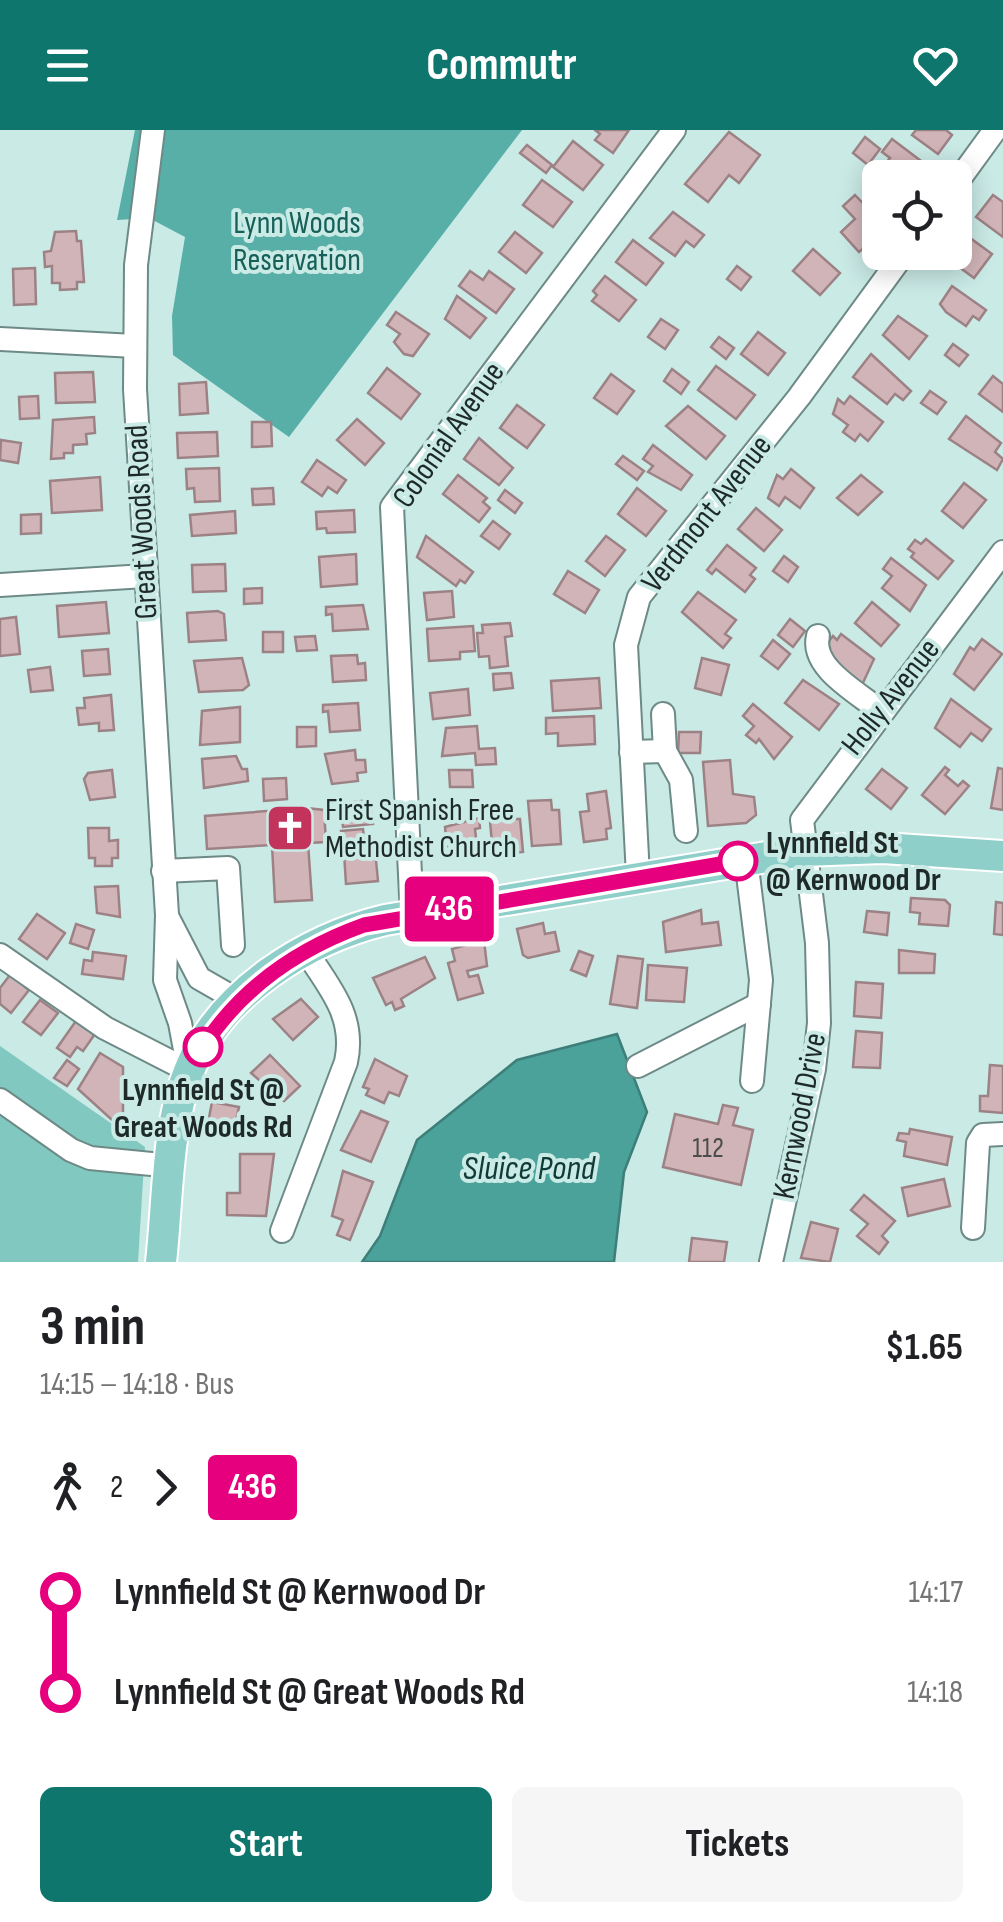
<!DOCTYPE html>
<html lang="en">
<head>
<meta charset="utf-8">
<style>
  :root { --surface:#fff; --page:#f6f6f6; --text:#202124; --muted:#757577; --accent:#0f766e }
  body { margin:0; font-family:"Sofia Sans Condensed",sans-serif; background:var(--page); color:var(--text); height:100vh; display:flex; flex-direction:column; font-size:38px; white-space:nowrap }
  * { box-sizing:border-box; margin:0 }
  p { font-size:32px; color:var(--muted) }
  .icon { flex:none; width:55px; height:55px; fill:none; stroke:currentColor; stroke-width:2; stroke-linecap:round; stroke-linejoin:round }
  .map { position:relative; height:1132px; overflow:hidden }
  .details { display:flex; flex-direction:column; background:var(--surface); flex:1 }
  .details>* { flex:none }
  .badge { padding:0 20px; border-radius:8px; font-size:35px; line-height:65px }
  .controls { position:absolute; left:862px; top:30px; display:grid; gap:20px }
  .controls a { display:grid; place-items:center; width:110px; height:110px; border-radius:15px; background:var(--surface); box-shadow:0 5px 25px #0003; font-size:50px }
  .map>.badge { position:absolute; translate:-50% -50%; box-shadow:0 0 0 5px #fff }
  .legs { display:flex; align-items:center; gap:15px; height:110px; padding:0 40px; font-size:32px }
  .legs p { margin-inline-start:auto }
  .head { display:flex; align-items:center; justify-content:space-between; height:170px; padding:0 40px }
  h1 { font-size:55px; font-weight:700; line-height:75px }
  .cta { display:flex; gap:20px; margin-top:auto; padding:20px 40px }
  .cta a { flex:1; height:115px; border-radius:15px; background:var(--accent); color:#fff; font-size:40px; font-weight:700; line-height:115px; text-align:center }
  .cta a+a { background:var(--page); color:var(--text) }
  ul { padding:0 40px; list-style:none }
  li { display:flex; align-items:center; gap:35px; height:100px; font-size:38px }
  li i { display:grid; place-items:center; width:15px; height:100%; margin:0 12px; background:currentColor }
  li i::after { content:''; width:25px; height:25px; margin:-12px; border:8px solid; border-radius:50%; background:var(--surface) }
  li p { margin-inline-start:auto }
  li:first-child i { background:linear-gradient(#0000 50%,currentColor 0) }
  li:last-child i { background:linear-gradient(currentColor 50%,#0000 0) }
  header { display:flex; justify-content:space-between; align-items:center; height:130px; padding:0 40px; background:var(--accent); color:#fff; font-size:45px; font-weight:700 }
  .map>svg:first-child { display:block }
</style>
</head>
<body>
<header><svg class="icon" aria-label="menu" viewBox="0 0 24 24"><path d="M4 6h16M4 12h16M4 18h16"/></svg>Commutr<svg class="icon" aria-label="heart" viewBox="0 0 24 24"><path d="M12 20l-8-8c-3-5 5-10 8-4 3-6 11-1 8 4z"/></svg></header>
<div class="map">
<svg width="1003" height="1132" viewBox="0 0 1003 1132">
  <rect width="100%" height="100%" fill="#caeae6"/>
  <polygon fill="#81c8c0" points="0,916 145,1017 138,1132 0,1132"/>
  <polygon fill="#57afa7" points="135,0 522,0 289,307 173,225 172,186 185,107 149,88 117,90"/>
  <polygon fill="#4aa29a" stroke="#3d7e78" stroke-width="2.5" points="617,904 647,982 624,1042 614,1132 362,1132 380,1106 417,1010 517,930"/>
  <g fill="#d1b4b8" stroke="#9d8285" stroke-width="2.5">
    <polygon points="595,0 629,0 613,23 595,10 600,4"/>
    <polygon points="916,0 946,0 952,5 938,24 912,5"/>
    <polygon points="729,2 760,25 739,53 729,45 708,72 685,54"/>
    <polygon points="865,7 880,19 868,35 853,23"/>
    <polygon points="892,9 929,37 920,48 903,48 885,34 890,28 882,22"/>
    <polygon points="573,11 603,35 583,60 553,37"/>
    <polygon points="527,15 552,35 546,43 520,23"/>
    <polygon points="542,50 572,72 553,97 523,75"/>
    <polygon points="855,65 876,87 866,96 876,107 859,122 841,102 855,89 843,76"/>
    <polygon points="993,65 1003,72 1003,107 976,87"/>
    <polygon points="673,82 704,105 694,117 686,111 675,126 650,108"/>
    <polygon points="76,101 77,111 81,111 84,152 77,152 77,159 60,160 60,153 52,153 52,136 45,137 44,122 51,121 55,102"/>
    <polygon points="515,102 542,123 526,143 499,122"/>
    <polygon points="962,102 992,124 974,148 944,126 955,122 955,111"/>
    <polygon points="633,110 663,133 646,155 616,132"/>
    <polygon points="813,119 840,143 820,165 793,141"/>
    <polygon points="737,136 751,147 741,160 727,149"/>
    <polygon points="35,138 36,174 14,175 13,139"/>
    <polygon points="470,141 483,150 489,141 514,159 496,183 459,156"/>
    <polygon points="605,146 636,170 619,191 592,171 597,165 593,161"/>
    <polygon points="952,156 986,180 979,190 973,186 966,196 946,182 940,174"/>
    <polygon points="457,166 486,188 470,208 445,189"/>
    <polygon points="396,182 429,204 413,226 404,224 394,212 400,204 387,195"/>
    <polygon points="898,186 927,206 909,229 883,205"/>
    <polygon points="661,189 678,200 665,219 648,207"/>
    <polygon points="758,202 785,223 768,245 741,224"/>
    <polygon points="719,207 734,218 726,229 711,217"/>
    <polygon points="953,214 968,225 959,236 945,225"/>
    <polygon points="871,224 911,261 903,270 895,264 887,274 853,247"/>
    <polygon points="716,236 755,265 736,289 698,260"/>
    <polygon points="387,238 420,264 401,289 368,263"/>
    <polygon points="672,239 689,252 681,264 664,251"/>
    <polygon points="93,242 95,272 56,273 55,243"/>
    <polygon points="611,244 634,261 617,284 594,268"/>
    <polygon points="993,246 1003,254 1003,282 979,264"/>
    <polygon points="206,252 208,283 180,285 179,254"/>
    <polygon points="930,261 946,272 937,284 921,273"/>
    <polygon points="38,266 39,288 20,289 19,267"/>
    <polygon points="850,266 883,292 868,311 860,304 855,311 843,302 848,295 833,284 838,269 844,274"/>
    <polygon points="517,275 544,295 527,318 500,298"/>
    <polygon points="688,276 725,306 706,329 666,296"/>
    <polygon points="966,286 1001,313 995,322 1003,329 997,340 949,309"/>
    <polygon points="94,287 95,303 86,304 87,314 73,315 73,323 64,323 64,328 51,329 53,290"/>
    <polygon points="357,289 384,313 365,335 337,310"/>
    <polygon points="252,292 271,292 272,316 252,317"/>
    <polygon points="217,302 218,326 178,328 177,303"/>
    <polygon points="479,308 513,338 499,355 464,329"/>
    <polygon points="1,310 21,313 18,333 0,330"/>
    <polygon points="653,315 692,345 681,360 648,342 653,336 643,329"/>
    <polygon points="623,326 644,341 637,350 616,334"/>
    <polygon points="317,330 346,350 337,363 328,357 322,366 302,352"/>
    <polygon points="219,338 220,371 195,372 194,358 187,359 186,339"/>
    <polygon points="791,339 814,358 800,378 785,367 779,376 768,368 777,345 783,349"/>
    <polygon points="458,345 487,368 483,372 490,378 479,392 443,364"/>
    <polygon points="861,345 882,362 858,385 837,368"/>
    <polygon points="100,347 102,380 52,383 50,351"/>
    <polygon points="964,353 986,370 963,398 942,381"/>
    <polygon points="273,358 274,374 253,375 252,359"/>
    <polygon points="637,358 666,381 646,406 618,384"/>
    <polygon points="505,360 522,373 515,383 498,370"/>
    <polygon points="756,378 782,400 764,421 738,399"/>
    <polygon points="354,380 355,402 327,403 326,398 317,399 316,382"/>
    <polygon points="235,381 236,403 192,406 190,385"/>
    <polygon points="41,384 41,403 21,404 21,385"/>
    <polygon points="493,391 510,404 499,419 481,406"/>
    <polygon points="426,406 473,442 465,453 460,450 456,456 417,427"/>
    <polygon points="606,406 625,420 605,446 586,431"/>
    <polygon points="926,409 953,431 938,449 911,427 914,423 908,419 915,410 921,414"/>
    <polygon points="727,415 756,438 750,445 755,449 745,462 716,439 712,444 707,440"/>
    <polygon points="356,424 357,454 321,457 319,427"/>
    <polygon points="784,426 798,437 788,452 773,441"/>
    <polygon points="891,428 926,455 910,481 882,458 892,446 883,439"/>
    <polygon points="225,434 226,461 193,462 192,435"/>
    <polygon points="568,441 599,460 585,483 554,464"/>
    <polygon points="262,458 262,473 244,474 244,459"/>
    <polygon points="452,461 454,487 427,490 424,463"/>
    <polygon points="698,462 736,490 725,504 731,508 723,518 682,482"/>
    <polygon points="106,472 109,503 59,507 57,476"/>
    <polygon points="872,472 899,495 881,516 855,493"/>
    <polygon points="363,475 368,499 333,501 332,484 326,485 326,477"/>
    <polygon points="218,481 224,484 226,510 189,512 187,483"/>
    <polygon points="16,487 20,524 0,526 0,489"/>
    <polygon points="790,489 805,501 793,517 778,505"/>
    <polygon points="510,493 512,506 505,507 508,536 490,538 489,526 479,527 477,503 483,503 482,495"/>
    <polygon points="473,496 475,521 460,522 460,529 429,531 427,499"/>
    <rect x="263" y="502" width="20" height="20"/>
    <polygon points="841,504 874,529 862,555 822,520 833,506 837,510"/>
    <polygon points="315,506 317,520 297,521 295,507"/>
    <polygon points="982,509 1002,524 974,560 954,544 970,517 974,520"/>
    <polygon points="773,510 790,524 778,539 761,526"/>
    <polygon points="108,519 110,544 84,546 82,521"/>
    <polygon points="357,525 358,534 365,533 366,550 333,552 331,526"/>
    <polygon points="242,528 249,555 243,560 199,562 194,531"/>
    <polygon points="702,528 729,535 721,565 695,558"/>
    <polygon points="50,537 53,560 31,562 28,540"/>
    <polygon points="511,543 513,558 494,560 493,544"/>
    <polygon points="599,548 601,578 553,581 551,551"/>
    <polygon points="803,550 839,574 819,600 785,573"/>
    <polygon points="468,559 470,585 433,589 430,563"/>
    <polygon points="111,565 114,600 99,601 99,593 79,595 77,578 85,578 84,568"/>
    <polygon points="951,569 991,599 982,611 971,603 960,617 935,598"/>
    <polygon points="358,573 360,600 330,602 328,581 323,582 323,575"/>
    <polygon points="753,574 792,607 774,629 759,609 756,613 746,605 754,596 743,586"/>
    <polygon points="240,577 240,612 200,615 202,581"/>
    <polygon points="594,586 595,614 558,616 558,603 546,604 546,588"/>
    <polygon points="477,596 479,619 495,618 496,634 476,635 475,623 442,626 446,598"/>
    <polygon points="297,597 316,597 316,616 297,617"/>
    <polygon points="679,602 701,602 700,623 678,623"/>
    <polygon points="355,620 356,630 365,630 366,642 357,643 358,651 332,654 325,624"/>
    <polygon points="236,626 242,639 247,639 248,651 204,658 202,629"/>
    <polygon points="730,630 733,664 754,667 756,685 746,693 708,696 703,632"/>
    <polygon points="945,637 949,640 945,645 958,656 963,651 969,656 945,684 922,665"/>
    <polygon points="998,638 1003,639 1003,680 991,678"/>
    <polygon points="882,639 907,658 891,679 866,659"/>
    <polygon points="112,640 115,667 90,670 84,649 88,643"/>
    <polygon points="449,640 472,640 473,657 450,657"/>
    <polygon points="286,648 287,669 264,671 263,649"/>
    <polygon points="606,661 611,698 606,699 607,709 584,712 580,682 589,681 587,664"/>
    <polygon points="370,670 373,694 343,697 340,673"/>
    <polygon points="551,670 552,680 559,680 561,714 532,716 528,671"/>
    <polygon points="306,678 324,680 326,712 308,713 312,770 275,772 272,715 207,719 205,686"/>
    <polygon points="513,678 514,689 520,689 523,722 493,725 490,691 495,691 495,680"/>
    <polygon points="479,688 480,698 475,699 478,725 448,728 445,697"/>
    <polygon points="88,698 109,698 109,711 118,710 118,728 112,728 112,736 95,736 95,728 89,728"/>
    <polygon points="363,699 365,717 343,719 341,701"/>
    <polygon points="375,720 378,751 346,754 344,723"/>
    <polygon points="118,756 120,787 97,783 95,757"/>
    <polygon points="911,768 945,770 950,775 948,796 919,794 920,783 910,782"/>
    <polygon points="996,772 1003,773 1003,805 994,804"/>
    <polygon points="701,780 702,794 718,792 721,815 666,822 663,792"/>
    <polygon points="867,781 889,783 887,805 864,802"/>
    <polygon points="37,784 65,803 47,829 19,809"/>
    <polygon points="543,793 545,804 555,802 559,821 528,828 523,825 517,799"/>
    <polygon points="76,794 94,800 88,819 70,813"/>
    <polygon points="484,810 487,836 467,841 469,847 478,845 483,863 458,870 448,833 455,831 452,819"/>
    <polygon points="899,820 935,824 934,843 899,843"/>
    <polygon points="579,821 593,826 586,846 571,840"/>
    <polygon points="93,822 126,826 123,849 82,844 84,830 92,831"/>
    <polygon points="618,826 643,829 637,878 610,874"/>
    <polygon points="425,827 435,848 401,869 404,876 395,880 392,872 386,875 373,848"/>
    <polygon points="648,835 687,838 684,872 646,870"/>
    <polygon points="13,841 28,852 25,857 29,860 11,883 0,874 0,858"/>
    <polygon points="856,852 883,854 881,888 854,886"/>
    <polygon points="301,869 318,887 293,910 273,889"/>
    <polygon points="40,870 58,883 41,905 23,892"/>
    <polygon points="78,888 97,901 83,921 77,917 70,927 57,918"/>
    <polygon points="856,901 882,903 880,938 853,937"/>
    <polygon points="100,923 123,937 123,1000 78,959"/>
    <polygon points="270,925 300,956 284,971 251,943"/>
    <polygon points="375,929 407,946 399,966 389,962 384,973 366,965 369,959 363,957"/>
    <polygon points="67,930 79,939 67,956 54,948"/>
    <polygon points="990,935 1003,936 1003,983 980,981 980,966 988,966"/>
    <polygon points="212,972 239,977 233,1003 207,998"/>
    <polygon points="723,975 738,978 733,995 753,1000 741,1055 663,1037 675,984 718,994"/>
    <polygon points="361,981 388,992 371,1032 341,1020"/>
    <polygon points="910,999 952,1007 947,1035 904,1026 906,1012 897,1010 899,1003 909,1004"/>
    <polygon points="240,1024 274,1024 266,1086 227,1085 227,1063 240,1063"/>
    <polygon points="343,1041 373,1052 350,1110 337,1105 343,1090 332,1086"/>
    <polygon points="944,1049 950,1076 908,1086 902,1058"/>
    <polygon points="864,1065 895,1091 882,1106 888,1112 879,1124 857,1106 868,1094 851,1080"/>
    <polygon points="811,1092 838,1099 830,1132 801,1128"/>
    <polygon points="692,1108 727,1112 724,1132 689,1132"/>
  </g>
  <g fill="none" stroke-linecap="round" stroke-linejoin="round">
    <g stroke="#6d8a87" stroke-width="26">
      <g id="minor">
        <polyline points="153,0 136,135 135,259 167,785 165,850 180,893 189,941"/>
        <polyline points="955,55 995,0"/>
        <polyline points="0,209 135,216"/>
        <polyline points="0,455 145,446"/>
        <path d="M818,506c-8,32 41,57 62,75"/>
        <polyline points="663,584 665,621"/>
        <polyline points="631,622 665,621 681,650 686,701"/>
        <polyline points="746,729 761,850 752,951"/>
        <polyline points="163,741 228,738 233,815"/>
        <polyline points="638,746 626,515 639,467 799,267 905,122"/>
        <polyline points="412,785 392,377 674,0"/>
        <polyline points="168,788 199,848 239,871"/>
        <polyline points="0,825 105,898 189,941"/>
        <polyline points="638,936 759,874"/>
        <polyline points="0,970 71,1020 90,1028 172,1036"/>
        <polyline points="973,1098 978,1013 983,1005 1003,1004"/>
        <path d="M282,1101l64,-169c10,-46 -17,-75 -41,-112"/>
        <polyline points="771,1132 814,939 819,893 817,813 802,690 1003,422"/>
      </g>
    </g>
    <g stroke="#fff" stroke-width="34">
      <path id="major" d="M161,1132c7,-61 5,-134 28,-191 31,-79 118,-132 196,-151l418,-69 80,-3 120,8"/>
    </g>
    <use href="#minor" stroke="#fff" stroke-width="22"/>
    <use href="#major" stroke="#8fcfca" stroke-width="30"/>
  </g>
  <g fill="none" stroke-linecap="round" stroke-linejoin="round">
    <g stroke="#fff" stroke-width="22">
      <path id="line-1" d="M203,917c39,-60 94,-98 161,-122l374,-64"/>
    </g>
    <use href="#line-1" stroke="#e6007e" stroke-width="15"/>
  </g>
  <defs>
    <g id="church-square" transform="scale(2.5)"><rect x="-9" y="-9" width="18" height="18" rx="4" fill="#c3345c" stroke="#caeae6"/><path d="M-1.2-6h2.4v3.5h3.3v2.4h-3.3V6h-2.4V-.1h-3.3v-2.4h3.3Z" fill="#fff"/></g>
  </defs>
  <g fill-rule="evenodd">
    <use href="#church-square" x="290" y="698"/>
  </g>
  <g fill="#fff" stroke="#e6007e" stroke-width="5">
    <circle cx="738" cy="731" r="18"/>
    <circle cx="203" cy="917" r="18"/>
  </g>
  <g text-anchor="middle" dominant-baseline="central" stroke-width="8" stroke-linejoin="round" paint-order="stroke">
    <g font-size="28" fill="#4b4c4c">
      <text x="708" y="1018">112</text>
    </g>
    <g font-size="32" fill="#17605a" stroke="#caeae6">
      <text x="297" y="93">Lynn Woods<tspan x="297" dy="37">Reservation</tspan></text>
    </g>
    <g font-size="32" fill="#1e2a28" stroke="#caeae6">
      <text transform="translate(449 305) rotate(-55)">Colonial Avenue</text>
      <text transform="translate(707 384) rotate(-52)">Verdmont Avenue</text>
      <text transform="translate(142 392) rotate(-93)">Great Woods Road</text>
      <text transform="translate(891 567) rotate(-52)">Holly Avenue</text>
      <text transform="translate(800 986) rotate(-79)">Kernwood Drive</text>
    </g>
    <g font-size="32" fill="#1e2a28" stroke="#caeae6" text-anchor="start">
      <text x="325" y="680">First Spanish Free<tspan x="325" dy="37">Methodist Church</tspan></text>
    </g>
    <g font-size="32" font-weight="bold" fill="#1e2a28" stroke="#caeae6" text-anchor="start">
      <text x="766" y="713">Lynnfield St<tspan x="766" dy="37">@ Kernwood Dr</tspan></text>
      <text x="203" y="960" text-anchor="middle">Lynnfield St @<tspan x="203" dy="37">Great Woods Rd</tspan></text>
    </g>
    <g font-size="35" font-style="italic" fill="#113b38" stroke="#caeae6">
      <text x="529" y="1038">Sluice Pond</text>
    </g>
  </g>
</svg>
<div class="controls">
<a><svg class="icon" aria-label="locate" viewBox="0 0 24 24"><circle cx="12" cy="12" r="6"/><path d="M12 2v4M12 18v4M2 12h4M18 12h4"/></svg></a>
</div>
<b class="badge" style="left:449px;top:779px;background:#e6007e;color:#fff">436</b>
</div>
<section class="details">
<div class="head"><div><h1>3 min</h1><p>14:15 – 14:18 · Bus</p></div><b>$1.65</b></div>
<div class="legs"><svg class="icon" aria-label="walk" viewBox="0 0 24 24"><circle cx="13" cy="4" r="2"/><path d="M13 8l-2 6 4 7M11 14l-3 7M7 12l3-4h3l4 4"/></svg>2<svg class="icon" aria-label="forward" viewBox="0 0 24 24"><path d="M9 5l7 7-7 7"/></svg><b class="badge" style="background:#e6007e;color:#fff">436</b></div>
<ul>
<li><i style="color:#e6007e"></i><b>Lynnfield St @ Kernwood Dr</b><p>14:17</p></li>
<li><i style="color:#e6007e"></i><b>Lynnfield St @ Great Woods Rd</b><p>14:18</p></li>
</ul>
<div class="cta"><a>Start</a><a>Tickets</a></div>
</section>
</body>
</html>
